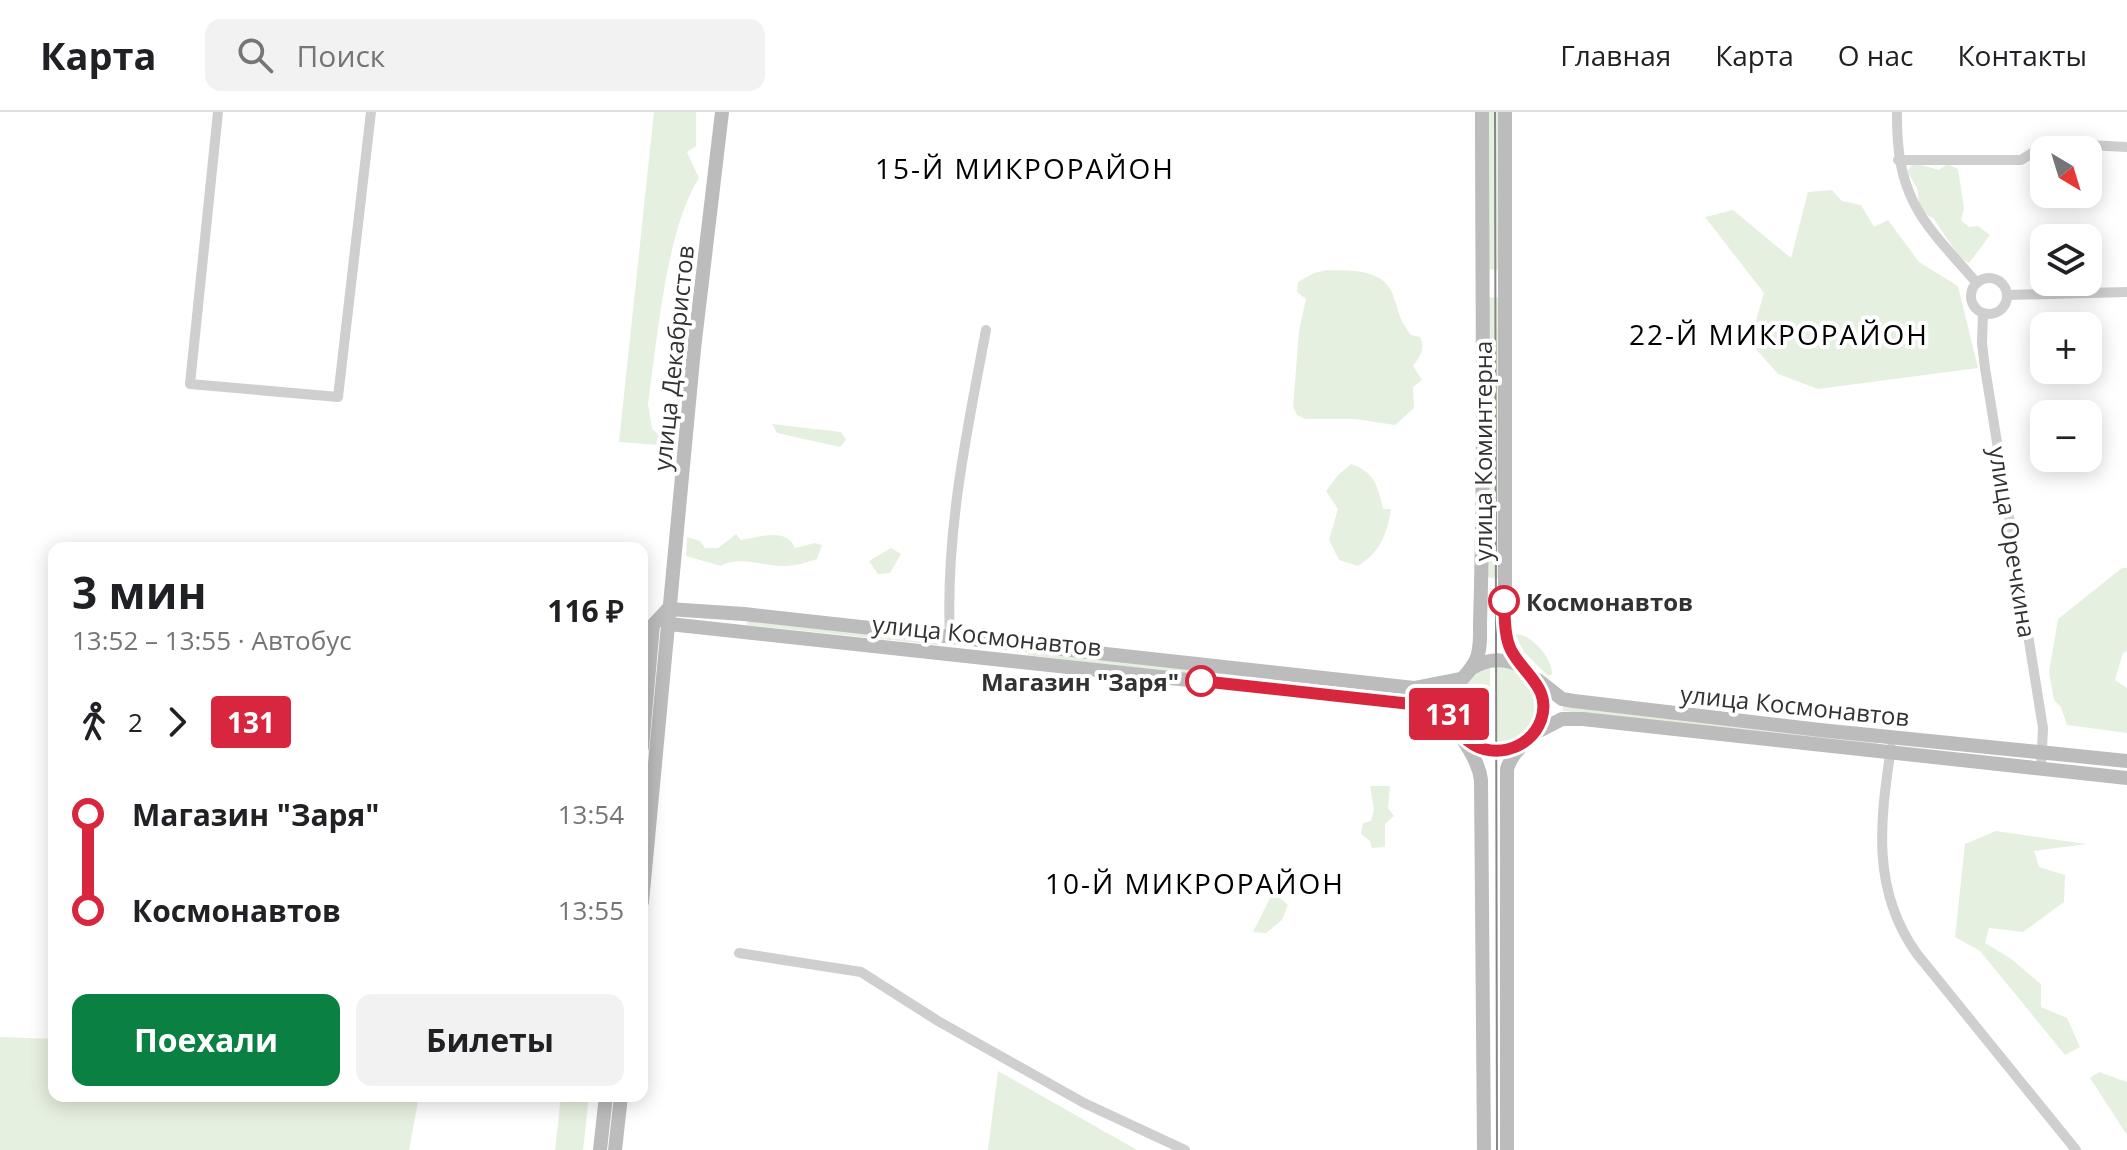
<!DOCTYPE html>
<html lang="ru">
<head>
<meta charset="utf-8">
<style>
  :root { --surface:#fff; --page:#f2f2f2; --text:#202124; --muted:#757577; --line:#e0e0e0; --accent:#0b8043 }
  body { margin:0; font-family:"Open Sans",sans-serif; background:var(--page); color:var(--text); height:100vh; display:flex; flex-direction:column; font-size:30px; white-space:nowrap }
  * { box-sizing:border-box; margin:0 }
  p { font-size:26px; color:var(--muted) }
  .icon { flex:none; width:44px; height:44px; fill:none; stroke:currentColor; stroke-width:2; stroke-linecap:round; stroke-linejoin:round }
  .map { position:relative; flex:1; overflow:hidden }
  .sheet { position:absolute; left:48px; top:430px; width:600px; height:560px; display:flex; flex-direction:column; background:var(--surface); border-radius:16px; box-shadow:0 4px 20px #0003 }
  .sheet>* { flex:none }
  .badge { padding:0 16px; border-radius:6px; font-size:28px; line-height:52px }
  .needle { width:52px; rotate:142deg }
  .controls { position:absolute; left:2030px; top:24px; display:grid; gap:16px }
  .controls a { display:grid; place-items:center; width:72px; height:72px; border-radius:16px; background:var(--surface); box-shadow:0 4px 20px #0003; font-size:40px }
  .map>.badge { position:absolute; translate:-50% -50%; box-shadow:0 0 0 4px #fff }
  .legs { display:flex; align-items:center; gap:12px; height:88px; padding:0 24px; font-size:26px }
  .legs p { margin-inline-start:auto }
  .overview { display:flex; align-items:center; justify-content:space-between; height:136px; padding:0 24px }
  h1 { font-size:44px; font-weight:700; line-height:60px }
  .button { display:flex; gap:16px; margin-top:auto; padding:16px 24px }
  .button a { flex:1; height:92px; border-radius:16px; background:var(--accent); color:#fff; font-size:32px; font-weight:700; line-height:92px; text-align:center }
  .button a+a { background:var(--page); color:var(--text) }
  ul { padding:0 24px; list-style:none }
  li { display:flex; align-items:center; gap:28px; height:96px; font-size:30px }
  li i { display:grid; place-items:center; width:12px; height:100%; margin:0 10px; background:currentColor }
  li i::after { content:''; width:20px; height:20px; margin:-10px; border:6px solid; border-radius:50%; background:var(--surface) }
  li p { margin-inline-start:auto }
  li:first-child i { background:linear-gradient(#0000 50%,currentColor 0) }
  li:last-child i { background:linear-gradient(currentColor 50%,#0000 0) }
  header { display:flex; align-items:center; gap:48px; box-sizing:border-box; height:112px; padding:0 40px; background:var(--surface); border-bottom:2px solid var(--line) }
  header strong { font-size:38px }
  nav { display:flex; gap:44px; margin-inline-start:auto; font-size:28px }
  .search { width:560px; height:72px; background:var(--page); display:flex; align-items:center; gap:20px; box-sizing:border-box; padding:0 28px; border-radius:16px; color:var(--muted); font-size:30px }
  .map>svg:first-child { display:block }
</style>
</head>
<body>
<header>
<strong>Карта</strong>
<div class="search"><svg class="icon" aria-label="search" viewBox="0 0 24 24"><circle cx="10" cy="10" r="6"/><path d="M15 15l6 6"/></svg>Поиск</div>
<nav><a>Главная</a><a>Карта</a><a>О нас</a><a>Контакты</a></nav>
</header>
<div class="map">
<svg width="2127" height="1038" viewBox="0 0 2127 1038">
  <rect width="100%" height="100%" fill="#fff"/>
  <g fill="#e6f0e0">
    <path d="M654,0h42v34l-9,6 12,26c-33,51 -42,164 -51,226l4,25 20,17 -53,-4z"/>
    <polygon points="1487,0 1500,0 1500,158 1487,157"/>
    <polygon points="1914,51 1939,58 1947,52 1958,57 1964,96 1961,108 1969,115 1978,114 1990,123 1969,151 1960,146 1934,107 1926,102 1919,91 1917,76 1907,59"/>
    <polygon points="1832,78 1842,89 1861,93 1874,115 1888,108 1919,150 1958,174 1978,256 1818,277 1778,262 1739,218 1756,208 1764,181 1705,105 1733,98 1791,146 1808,80"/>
    <path d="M1327,158c25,1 56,-2 66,25 7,19 5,23 18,40l9,2c6,12 0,19 -7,29l9,14 -9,7 1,21 -19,17 -40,-6h-50l-8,-4 -4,-8 6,-76 7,-32 -9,-7 1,-10 16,-9z"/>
    <polygon points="1487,185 1501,186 1500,467 1486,465"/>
    <polygon points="772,312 841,320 846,328 840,335 777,321"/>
    <path d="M1351,352c24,8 27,23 32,45h8c-4,26 -11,43 -33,57l-19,-6 -10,-20 9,-31 -12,-18 12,-16z"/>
    <path d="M736,422l5,6c18,-3 46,-13 54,8l20,-5 7,2 -5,14c-10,3 -20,7 -32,7 -20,1 -46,-11 -64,0l-35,-10 1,-19 13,4 5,7h13z"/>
    <polygon points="891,436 901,442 890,461 878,462 869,449"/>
    <polygon points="2122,456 2127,456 2127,539 2123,541 2115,568 2127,576 2127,621 2067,613 2061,595 2054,588 2049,560 2058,507"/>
    <polygon points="748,506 938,527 938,533 747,513"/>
    <path d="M1515,522c17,0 37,24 37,40l-4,2 -24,-24z"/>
    <polygon points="1029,537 1248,564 1247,569 1028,543"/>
    <polygon points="1496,554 1510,556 1522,562 1537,584 1537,604 1522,626 1496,634"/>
    <path d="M1490,555v79c-6,-3 -12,-5 -17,-9 -20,-14 -18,-47 -1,-62 5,-3 12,-6 18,-8z"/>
    <polygon points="1563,594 1878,629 1877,634 1563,599"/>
    <polygon points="1370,674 1390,674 1388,696 1394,704 1385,712 1385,735 1372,736 1370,729 1361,722 1363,711 1371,709 1374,698"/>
    <polygon points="1996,719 2087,732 2034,739 2039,755 2065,763 2064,790 2023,820 1989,816 1985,831 2010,846 2041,872 2041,895 2067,906 2080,935 2065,943 1980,839 1955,825 1965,732"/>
    <polygon points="1273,780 1288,793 1282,808 1266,821 1253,820"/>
    <polygon points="0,925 54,927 54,984 419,984 409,1038 0,1038"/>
    <polygon points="998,959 1137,1038 988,1038"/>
    <polygon points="2099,960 2127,970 2127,1023 2090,966"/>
    <polygon points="561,984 589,984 583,1038 555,1038"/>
  </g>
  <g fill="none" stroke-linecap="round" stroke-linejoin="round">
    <g stroke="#cfcfcf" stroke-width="10">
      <polyline points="218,0 190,272 338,285 371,0"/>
      <path d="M1897,0c-1,87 25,109 80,171"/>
      <polyline points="1898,48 2021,48 2048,31 2127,35"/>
      <circle cx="1989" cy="184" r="18"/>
      <polyline points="2008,183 2127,180"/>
      <polyline points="1983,202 1982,231 1985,256 2043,616 2041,657"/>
      <path d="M950,525c-5,-104 17,-206 36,-307"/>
      <path d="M1891,636c-11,73 -20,142 26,206l159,196"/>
      <polyline points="739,841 861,860 938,909 1084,991 1185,1038"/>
    </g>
    <g stroke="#bcbcbc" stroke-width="14">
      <path d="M1482,0c0,171 3,342 -2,512 0,12 1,25 -4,36 -9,19 -25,22 -24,48 1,26 26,45 29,72l3,370"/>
      <path d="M1505,0v507c1,11 1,22 6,32 13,23 39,35 31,66 -6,22 -29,30 -35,52v381"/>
      <polyline points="668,497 744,502 1414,576 1460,567"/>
      <path d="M669,512l742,80c19,-1 31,1 43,17"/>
      <path d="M1472,556c17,-10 32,-10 50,-2"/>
      <polyline points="1538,568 1562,587 1574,589 1820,618 2127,649"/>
      <polyline points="1535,621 1562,607 1583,607 2127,666"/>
      <path d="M1468,628c17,12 33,13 52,5"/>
      <polyline points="642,635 653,513 668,497"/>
      <polyline points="642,790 694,237 722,0"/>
      <polyline points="600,1038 606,984"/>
      <polyline points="615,1038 621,984"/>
    </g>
    <polyline stroke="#878787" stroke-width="2" points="1495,0 1497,1038"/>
  </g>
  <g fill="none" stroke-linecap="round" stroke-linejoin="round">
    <g stroke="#fff" stroke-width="18">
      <path id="line-1" d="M1201,569l210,23c11,0 21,-2 30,4 12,7 14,20 23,29 24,25 66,14 77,-17 11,-32 -17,-45 -30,-70 -7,-14 -6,-34 -7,-49"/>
    </g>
    <use href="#line-1" stroke="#d7263d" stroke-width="12"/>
  </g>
  <g fill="#fff" stroke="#d7263d" stroke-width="4">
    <circle cx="1504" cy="489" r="14"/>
    <circle cx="1201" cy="569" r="14"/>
  </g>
  <g text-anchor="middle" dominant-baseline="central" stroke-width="8" stroke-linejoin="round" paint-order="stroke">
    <g font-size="24" fill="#323232" stroke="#fff">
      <text transform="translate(673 246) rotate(-84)">улица Декабристов</text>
      <text transform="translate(1482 339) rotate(-90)">улица Коминтерна</text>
      <text transform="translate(2013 430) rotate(81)">улица Оречкина</text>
      <text transform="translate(987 523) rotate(6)">улица Космонавтов</text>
      <text transform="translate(1795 593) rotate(6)">улица Космонавтов</text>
    </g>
    <g font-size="24" font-weight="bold" fill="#323232" stroke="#fff" text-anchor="start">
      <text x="1526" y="489">Космонавтов</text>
      <text x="1179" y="569" text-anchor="end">Магазин "Заря"</text>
    </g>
    <g font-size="28" letter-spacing="2" fill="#000" stroke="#fff">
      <text x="1025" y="56">15-Й МИКРОРАЙОН</text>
      <text x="1779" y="222">22-Й МИКРОРАЙОН</text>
      <text x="1195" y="771">10-Й МИКРОРАЙОН</text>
    </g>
  </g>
</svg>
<div class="controls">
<a><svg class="needle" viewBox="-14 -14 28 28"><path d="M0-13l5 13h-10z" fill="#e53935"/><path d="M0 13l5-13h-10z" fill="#757577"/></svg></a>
<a><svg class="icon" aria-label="layers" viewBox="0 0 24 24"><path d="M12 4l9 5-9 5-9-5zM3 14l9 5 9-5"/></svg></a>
<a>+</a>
<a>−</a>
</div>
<b class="badge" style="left:1449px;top:602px;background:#d7263d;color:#fff">131</b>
<section class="sheet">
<div class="overview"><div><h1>3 мин</h1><p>13:52 – 13:55 · Автобус</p></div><b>116 ₽</b></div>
<div class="legs"><svg class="icon" aria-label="walk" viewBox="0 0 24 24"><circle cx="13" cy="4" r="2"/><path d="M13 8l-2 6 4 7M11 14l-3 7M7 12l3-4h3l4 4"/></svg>2<svg class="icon" aria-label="forward" viewBox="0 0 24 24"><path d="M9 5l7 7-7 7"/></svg><b class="badge" style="background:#d7263d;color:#fff">131</b></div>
<ul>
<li><i style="color:#d7263d"></i><b>Магазин &quot;Заря&quot;</b><p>13:54</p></li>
<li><i style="color:#d7263d"></i><b>Космонавтов</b><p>13:55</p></li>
</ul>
<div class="button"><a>Поехали</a><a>Билеты</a></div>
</section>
</div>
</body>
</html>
